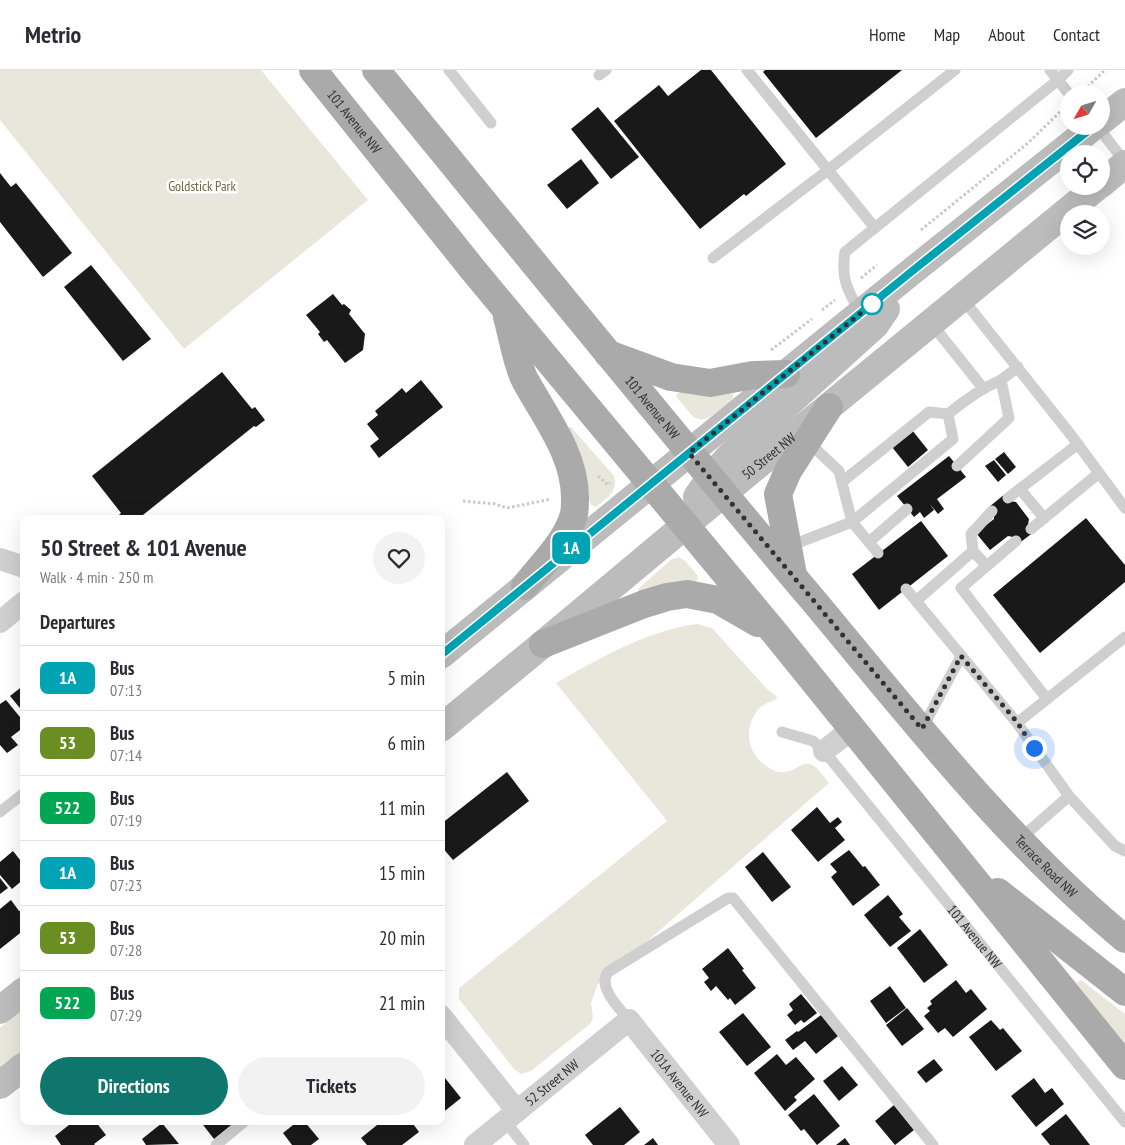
<!DOCTYPE html>
<html lang="en">
<head>
<meta charset="utf-8">
<style>
  :root { --surface:#fff; --page:#f2f2f3; --text:#2b2b33; --muted:#7c7c81; --line:#e1e1e2; --accent:#0f766e }
  body { margin:0; font-family:"PT Sans Narrow",sans-serif; background:var(--page); color:var(--text); height:100vh; display:flex; flex-direction:column; font-size:19px; white-space:nowrap }
  * { box-sizing:border-box; margin:0 }
  p { font-size:16px; color:var(--muted) }
  .icon { flex:none; width:28px; height:28px; fill:none; stroke:currentColor; stroke-width:2; stroke-linecap:round; stroke-linejoin:round }
  .map { position:relative; flex:1; overflow:hidden }
  .details { position:absolute; left:20px; top:445px; width:425px; height:610px; display:flex; flex-direction:column; background:var(--surface); border-radius:10px; box-shadow:0 5px 20px #0002 }
  .details>* { flex:none }
  .badge { padding:0 10px; border-radius:8px; font-size:18px; line-height:32px }
  .needle { width:32px; rotate:231deg }
  .tools { position:absolute; left:1060px; top:15px; display:grid; gap:10px }
  .tools a { display:grid; place-items:center; width:50px; height:50px; border-radius:50%; background:var(--surface); box-shadow:0 5px 20px #0002; font-size:25px }
  .you { position:absolute; width:25px; height:25px; margin:-12px; border:4px solid #fff; border-radius:50%; background:#1a73e8; box-shadow:0 0 0 8px #1a73e833 }
  .map>.badge { position:absolute; translate:-50% -50%; box-shadow:0 0 0 2px #fff }
  h2 { padding:0 20px; font-size:19px; line-height:45px }
  .round { display:grid; place-items:center; flex:none; width:52px; height:52px; border-radius:26px; background:var(--page) }
  .headline { display:flex; align-items:center; justify-content:space-between; height:85px; padding:0 20px }
  h1 { font-size:24px; font-weight:700; line-height:38px }
  .cta { display:flex; gap:10px; margin-top:auto; padding:10px 20px }
  .cta a { flex:1; height:58px; border-radius:30px; background:var(--accent); color:#fff; font-size:20px; font-weight:700; line-height:58px; text-align:center }
  .cta a+a { background:var(--page); color:var(--text) }
  ul { padding:0; list-style:none }
  li { display:flex; align-items:center; gap:15px; height:65px; padding:0 20px; border-top:1px solid var(--line) }
  li div { flex:1 }
  li b { display:block; font-size:19px }
  li em { font-style:normal }
  li .badge { min-width:55px; font-weight:700; text-align:center }
  header { display:flex; align-items:center; gap:30px; box-sizing:border-box; height:70px; padding:0 25px; background:var(--surface); border-bottom:1px solid var(--line) }
  header strong { font-size:24px }
  nav { display:flex; gap:28px; margin-inline-start:auto; font-size:18px }
  .map>svg:first-child { display:block }
</style>
</head>
<body>
<header>
<strong>Metrio</strong>
<nav><a>Home</a><a>Map</a><a>About</a><a>Contact</a></nav>
</header>
<div class="map">
<svg width="1125" height="1075" viewBox="0 0 1125 1075">
  <rect width="100%" height="100%" fill="#fff"/>
  <g fill="#e9e7dc">
    <polygon points="0,0 261,0 368,130 184,279 0,50"/>
    <path d="M680,322l49,1 4,1v4c-4,5 -10,9 -15,13 -22,18 -25,4 -41,-13l-1,-3z"/>
    <path d="M571,357l43,49c5,16 -8,22 -18,31l-5,-2 -26,-74 2,-3z"/>
    <polygon points="679,487 685,491 698,506 697,511 638,524 638,519 672,489"/>
    <path d="M697,554l15,4 54,60 10,8 1,3c-5,2 -11,4 -15,7 -4,2 -7,8 -9,12 -10,20 -1,42 20,52 18,8 26,-9 37,-6 7,2 14,13 19,19l-231,201 -7,19 2,14 -2,6 -60,48 -10,3 -7,-5 -55,-70v-11l208,-167 -111,-138c44,-25 90,-52 141,-59z"/>
    <polygon points="1081,910 1125,944 1125,974 1076,913"/>
    <polygon points="24,939 24,981 0,1000 0,958"/>
  </g>
  <g fill="#191919">
    <polygon points="701,0 711,0 786,94 746,126 744,124 700,159 614,51 659,15 668,26"/>
    <polygon points="765,0 902,0 816,68 763,2"/>
    <polygon points="598,37 639,87 611,109 571,59"/>
    <polygon points="581,89 599,113 567,139 547,115"/>
    <polygon points="0,103 11,117 16,113 72,183 43,207 0,152"/>
    <polygon points="91,195 151,269 123,291 64,217"/>
    <polygon points="333,224 342,235 344,234 351,240 349,244 365,264 363,280 345,293 327,270 324,272 318,264 320,262 306,245"/>
    <polygon points="222,302 252,339 255,337 265,350 256,357 254,356 143,445 145,448 144,449 122,449 119,445 121,443 92,406"/>
    <polygon points="421,310 443,337 379,388 370,376 379,369 367,354 378,345 375,341 393,326 402,318 406,323"/>
    <polygon points="912,360 928,380 908,397 892,377"/>
    <polygon points="1004,382 1016,397 1008,404 995,389"/>
    <polygon points="949,386 966,407 937,429 944,439 938,444 930,434 934,440 924,448 920,442 914,447 897,426"/>
    <polygon points="994,390 1006,405 998,412 985,396"/>
    <polygon points="1005,424 1010,431 1016,432 1029,449 1028,455 1034,462 1018,474 1013,467 1008,466 990,480 976,463 994,449 994,443 989,437"/>
    <polygon points="1086,448 1125,495 1125,512 1040,583 993,525"/>
    <polygon points="921,451 948,486 879,540 852,504"/>
    <polygon points="24,615 24,643 10,626"/>
    <polygon points="6,630 24,652 24,657 11,667 18,675 7,683 0,675 0,634"/>
    <polygon points="507,702 529,731 453,790 441,776 441,754"/>
    <polygon points="817,737 830,753 838,747 842,752 835,758 845,770 818,792 791,760"/>
    <polygon points="849,780 863,797 865,796 880,815 853,836 831,807 837,802 830,794"/>
    <polygon points="13,781 24,795 24,809 12,819 0,805 0,792"/>
    <polygon points="763,782 791,817 772,832 745,797"/>
    <polygon points="0,808 8,818 0,824"/>
    <polygon points="888,825 903,844 899,847 911,861 890,877 864,845"/>
    <polygon points="11,830 19,841 24,839 24,860 0,879 0,839"/>
    <polygon points="920,859 948,895 924,913 897,878"/>
    <polygon points="728,878 744,899 742,900 756,918 735,935 730,928 728,930 716,916 711,921 704,912 709,908 702,899"/>
    <polygon points="956,910 966,923 971,919 987,939 953,967 945,958 938,963 924,946 930,941 927,938 932,934 930,931"/>
    <polygon points="890,916 906,938 886,953 870,931"/>
    <polygon points="801,924 817,943 804,953 801,950 795,955 787,945 793,940 789,934"/>
    <polygon points="907,938 924,959 902,976 886,955"/>
    <polygon points="743,943 771,977 747,996 719,962"/>
    <polygon points="821,945 838,966 816,984 805,971 793,980 785,970 797,961 798,962"/>
    <polygon points="991,950 1000,960 1003,958 1022,981 996,1001 969,967"/>
    <polygon points="777,984 786,995 796,987 815,1009 794,1027 797,1030 785,1041 754,1003"/>
    <polygon points="934,989 943,1000 926,1013 917,1002"/>
    <polygon points="842,996 858,1015 839,1031 823,1011"/>
    <polygon points="441,1003 461,1028 441,1044"/>
    <polygon points="1034,1008 1045,1023 1052,1018 1064,1034 1036,1057 1011,1026"/>
    <polygon points="814,1024 840,1056 817,1075 804,1059 801,1061 788,1045"/>
    <polygon points="894,1035 914,1060 895,1075 875,1051"/>
    <polygon points="620,1037 640,1062 624,1075 593,1075 585,1065"/>
    <polygon points="1066,1044 1090,1075 1050,1075 1041,1064"/>
    <polygon points="74,1051 95,1051 106,1065 94,1074 95,1075 61,1075 55,1066"/>
    <polygon points="200,1051 234,1051 235,1052 214,1069"/>
    <polygon points="298,1051 304,1051 319,1069 311,1075 292,1075 283,1063"/>
    <polygon points="382,1051 411,1051 419,1062 402,1075 367,1075 361,1068"/>
    <polygon points="162,1053 179,1074 146,1075 142,1069"/>
    <polygon points="653,1068 658,1075 644,1075"/>
    <polygon points="845,1068 850,1075 836,1075"/>
  </g>
  <g fill="none" stroke-linecap="round" stroke-linejoin="round">
    <g stroke="#c9c9c9" stroke-width="3" stroke-dasharray="2.5 2.5" stroke-linecap="butt">
      <polyline points="1084,20 1105,0"/>
      <polyline points="921,160 1028,73 1063,39"/>
      <polyline points="861,208 877,195"/>
      <polyline points="822,240 835,230"/>
      <polyline points="771,280 812,249"/>
      <polyline points="598,406 608,415 610,413"/>
      <polyline points="463,431 495,434 507,438 551,429"/>
    </g>
    <g stroke="#cfcfcf" stroke-width="11">
      <polyline points="449,0 491,53"/>
      <polyline points="1050,0 1058,10 1068,0"/>
      <polyline points="599,5 606,0"/>
      <polyline points="1097,56 1125,92"/>
      <polyline points="875,158 828,100 955,0"/>
      <polyline points="713,188 828,100 747,0"/>
      <polyline points="962,228 1071,365 1125,438"/>
      <path d="M860,243c-13,-25 -19,-33 -15,-61l213,-172 11,14"/>
      <polyline points="931,253 983,318"/>
      <polyline points="807,371 839,401 852,452 878,483"/>
      <polyline points="957,396 1009,348 1001,310 1018,297"/>
      <polyline points="842,412 929,342 948,344"/>
      <polyline points="1020,419 1044,448"/>
      <polyline points="1008,428 1078,374"/>
      <polyline points="1031,459 1099,403"/>
      <polyline points="1016,471 961,518 1047,629"/>
      <polyline points="869,472 907,439"/>
      <path d="M787,477l65,-25 101,-83 -5,-25c17,-14 32,-25 53,-34"/>
      <polyline points="973,481 971,464 992,441"/>
      <polyline points="986,495 973,481 916,531 1017,653"/>
      <polyline points="906,519 916,531"/>
      <polyline points="922,659 961,586"/>
      <path id="s1" d="M782,662l31,9 11,10 301,371"/>
      <polyline points="1069,726 1017,653 1125,567"/>
      <polyline points="0,742 24,723"/>
      <polyline points="1020,769 1069,726 1115,776 1125,781"/>
      <path d="M629,950c-10,-12 -32,-33 -21,-48l120,-74h5l200,247"/>
      <polyline points="505,1051 524,1075"/>
      <polyline points="216,1075 245,1051"/>
    </g>
    <g stroke="#cfcfcf" stroke-width="22">
      <polyline points="0,489 24,497"/>
      <polyline points="0,552 24,532"/>
      <polyline points="824,681 852,659"/>
      <polyline points="441,946 517,1041"/>
      <path id="s2" d="M475,1075l154,-125 100,125"/>
    </g>
    <g stroke="#bcbcbc" stroke-width="28">
      <polyline points="1101,51 1125,32"/>
      <polyline points="1101,114 1125,94"/>
      <polyline points="697,427 710,408 730,386 875,255 886,239"/>
      <polyline points="441,585 911,202 1094,56"/>
      <path id="s3" d="M441,658l102,-84 206,-172 349,-286"/>
      <polyline points="0,940 24,921"/>
      <polyline points="0,1015 24,996"/>
    </g>
    <g stroke="#aaa" stroke-width="28">
      <path id="s4" d="M313,0l161,201 300,361 351,434"/>
      <path id="s5" d="M376,0c145,177 289,355 437,530 96,115 196,243 312,339"/>
      <path d="M507,247c5,17 10,49 18,63 20,37 50,74 50,118 0,5 0,11 -1,16 -7,27 -32,50 -49,72"/>
      <polyline points="608,284 671,307 710,313 753,305 786,304"/>
      <polyline points="793,505 778,424 788,401 829,337"/>
      <polyline points="543,574 644,534 667,527 687,524 718,530 758,553"/>
      <polyline points="998,822 1125,922"/>
    </g>
  </g>
  <g fill="none" stroke-linecap="round" stroke-linejoin="round">
    <g stroke="#fff" stroke-width="11">
      <polyline id="line" points="441,585 911,202 1094,56"/>
    </g>
    <use href="#line" stroke="#00a3b4" stroke-width="8"/>
    <polyline stroke="#323232" stroke-width="5" stroke-dasharray="0 9" points="872,234 873,233 689,383 922,659 961,586 1017,652 1034,678"/>
  </g>
  <circle fill="#fff" stroke="#00a3b4" stroke-width="2.5" cx="872" cy="234" r="10"/>
  <g text-anchor="middle" dominant-baseline="central" stroke-width="5" stroke-linejoin="round" paint-order="stroke">
    <g font-size="14" fill="#323232" stroke="#fff">
      <text stroke="none"><textPath href="#s4" startOffset="66">101 Avenue NW</textPath></text>
      <text stroke="none"><textPath href="#s5" startOffset="436">101 Avenue NW</textPath></text>
      <text stroke="none"><textPath href="#s3" startOffset="426">50 Street NW</textPath></text>
      <text stroke="none"><textPath href="#s5" startOffset="1041">Terrace Road NW</textPath></text>
      <text stroke="none"><textPath href="#s1" startOffset="286">101 Avenue NW</textPath></text>
      <text stroke="none"><textPath href="#s2" startOffset="99">52 Street NW</textPath></text>
      <text stroke="none"><textPath href="#s2" startOffset="279">101A Avenue NW</textPath></text>
    </g>
    <g font-size="14" fill="#6c6941" stroke="#fff">
      <text x="202" y="116">Goldstick Park</text>
    </g>
  </g>
</svg>
<div class="tools">
<a><svg class="needle" viewBox="-14 -14 28 28"><path d="M0-13l5 13h-10z" fill="#e53935"/><path d="M0 13l5-13h-10z" fill="#7c7c81"/></svg></a>
<a><svg class="icon" aria-label="locate" viewBox="0 0 24 24"><circle cx="12" cy="12" r="6"/><path d="M12 2v4M12 18v4M2 12h4M18 12h4"/></svg></a>
<a><svg class="icon" aria-label="layers" viewBox="0 0 24 24"><path d="M12 4l9 5-9 5-9-5zM3 14l9 5 9-5"/></svg></a>
</div>
<div class="you" style="left:1034px;top:678px"></div>
<b class="badge" style="left:571px;top:478px;background:#00a3b4;color:#fff">1A</b>
<section class="details">
<div class="headline"><div><h1>50 Street &amp; 101 Avenue</h1><p>Walk · 4 min · 250 m</p></div><a class="round"><svg class="icon" aria-label="heart" viewBox="0 0 24 24"><path d="M12 20l-8-8c-3-5 5-10 8-4 3-6 11-1 8 4z"/></svg></a></div>
<h2>Departures</h2>
<ul>
<li><span class="badge" style="background:#00a3b4;color:#fff">1A</span><div><b>Bus</b><p>07:13</p></div><em>5 min</em></li>
<li><span class="badge" style="background:#6b8e23;color:#fff">53</span><div><b>Bus</b><p>07:14</p></div><em>6 min</em></li>
<li><span class="badge" style="background:#00a651;color:#fff">522</span><div><b>Bus</b><p>07:19</p></div><em>11 min</em></li>
<li><span class="badge" style="background:#00a3b4;color:#fff">1A</span><div><b>Bus</b><p>07:23</p></div><em>15 min</em></li>
<li><span class="badge" style="background:#6b8e23;color:#fff">53</span><div><b>Bus</b><p>07:28</p></div><em>20 min</em></li>
<li><span class="badge" style="background:#00a651;color:#fff">522</span><div><b>Bus</b><p>07:29</p></div><em>21 min</em></li>
</ul>
<div class="cta"><a>Directions</a><a>Tickets</a></div>
</section>
</div>
</body>
</html>
